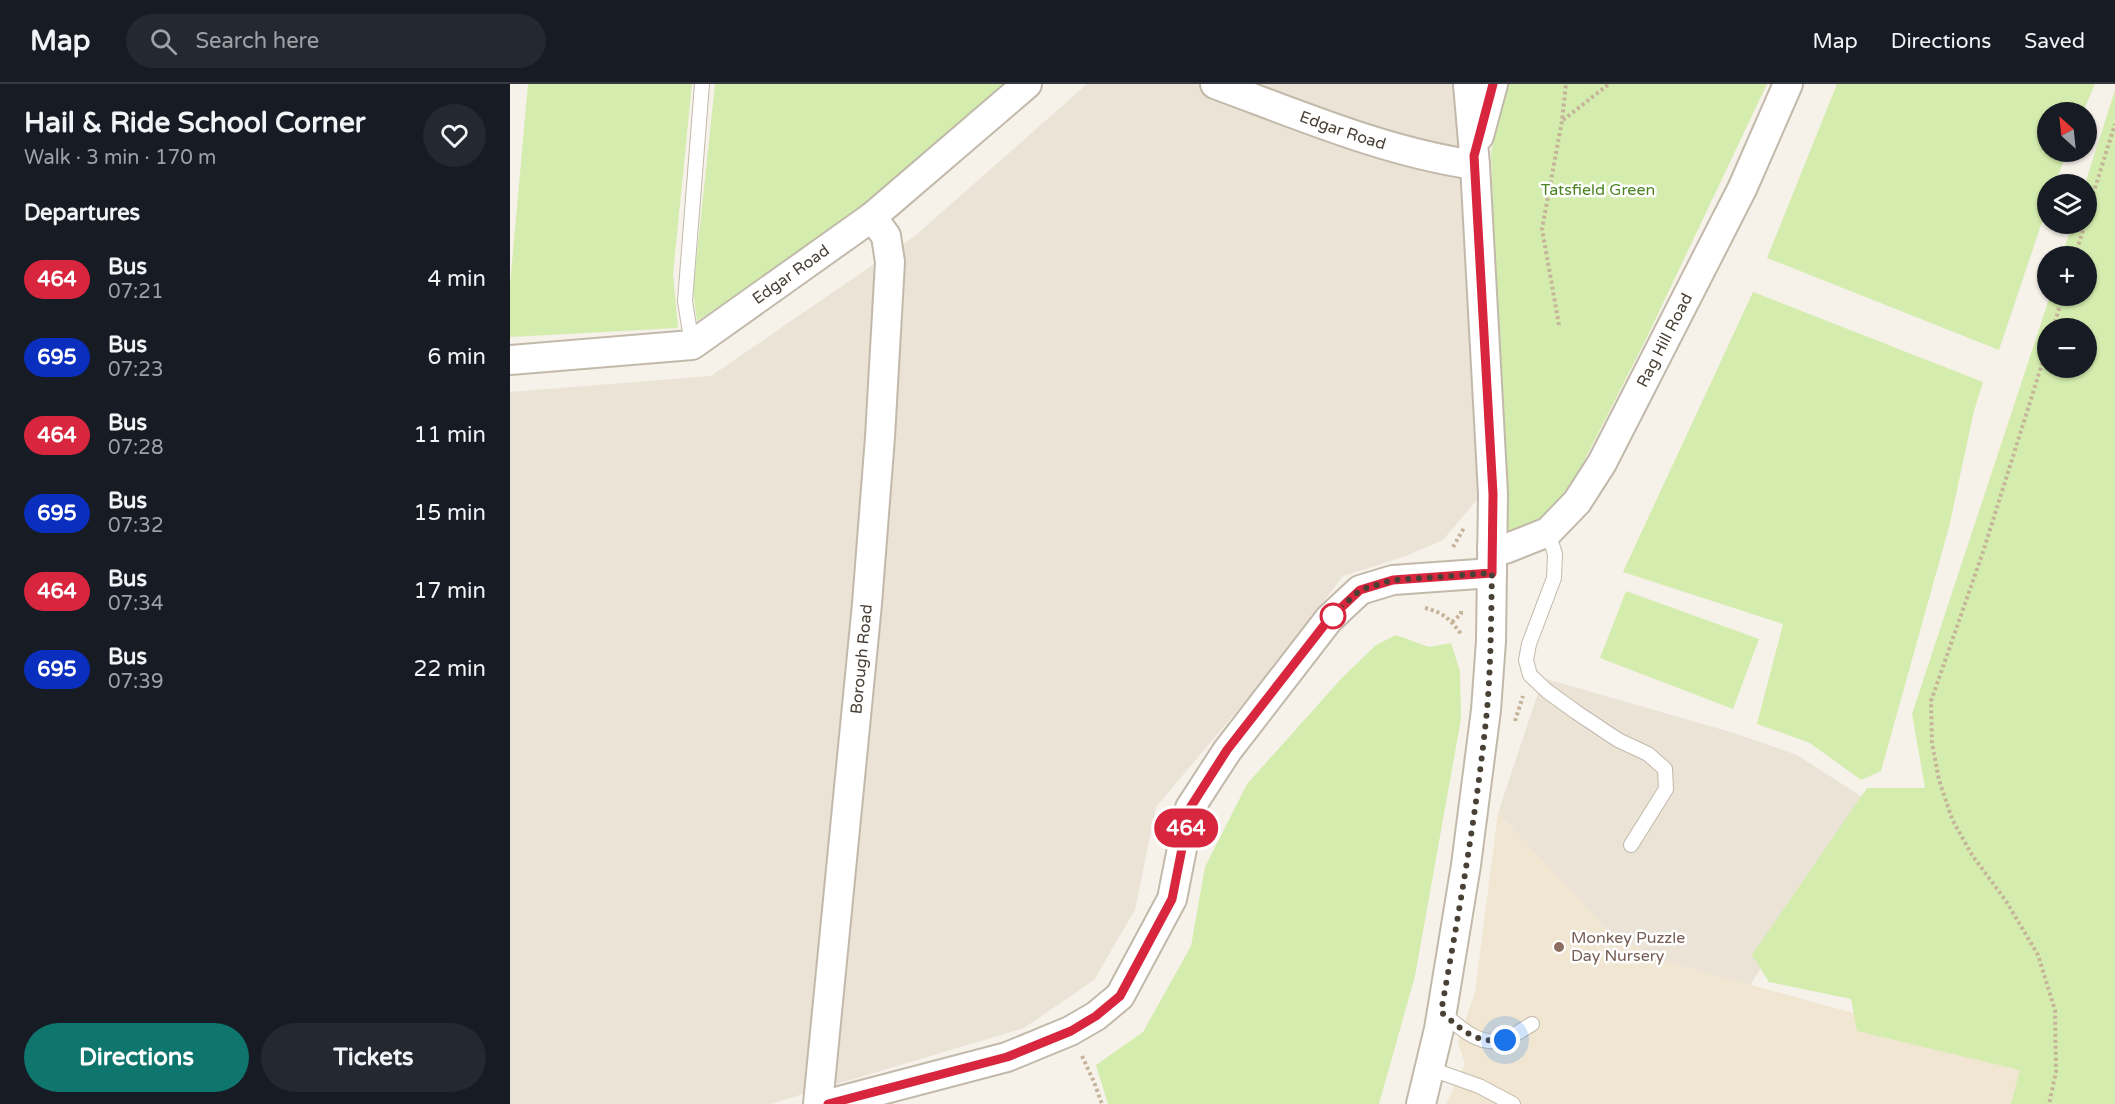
<!DOCTYPE html>
<html lang="en">
<head>
<meta charset="utf-8">
<style>
  :root { --surface:#171b24; --page:#242831; --text:#f1f3f6; --muted:#9ea1a6; --line:#363941; --accent:#0f766e }
  body { margin:0; font-family:"Varela Round",sans-serif; background:var(--page); color:var(--text); height:100vh; display:flex; flex-direction:column; font-size:22px; white-space:nowrap }
  * { box-sizing:border-box; margin:0 }
  p { font-size:20px; color:var(--muted) }
  .icon { flex:none; width:33px; height:33px; fill:none; stroke:currentColor; stroke-width:2; stroke-linecap:round; stroke-linejoin:round }
  .map { position:relative; flex:1; overflow:hidden }
  .panel { display:flex; flex-direction:column; background:var(--surface); width:510px }
  .panel>* { flex:none }
  .badge { padding:0 12px; border-radius:20px; font-size:21px; line-height:39px }
  .needle { width:39px; rotate:333deg }
  .fabs { position:absolute; left:1527px; top:18px; display:grid; gap:12px }
  .fabs a { display:grid; place-items:center; width:60px; height:60px; border-radius:50%; background:var(--surface); box-shadow:0 2px 4px #0004; font-size:30px }
  .you { position:absolute; width:30px; height:30px; margin:-15px; border:4px solid #fff; border-radius:50%; background:#1a73e8; box-shadow:0 0 0 9px #1a73e833 }
  .map>.badge { position:absolute; translate:-50% -50%; box-shadow:0 0 0 3px #fff }
  h2 { padding:0 24px; font-size:22px; line-height:54px }
  .round { display:grid; place-items:center; flex:none; width:63px; height:63px; border-radius:32px; background:var(--page) }
  .head { display:flex; align-items:center; justify-content:space-between; height:102px; padding:0 24px }
  h1 { font-size:28px; font-weight:800; line-height:45px }
  .cta { display:flex; gap:12px; margin-top:auto; padding:12px 24px }
  .cta a { flex:1; height:69px; border-radius:36px; background:var(--accent); color:#fff; font-size:24px; font-weight:800; line-height:69px; text-align:center }
  .cta a+a { background:var(--page); color:var(--text) }
  ul { padding:0; list-style:none }
  li { display:flex; align-items:center; gap:18px; height:78px; padding:0 24px }
  li div { flex:1 }
  li b { display:block; font-size:22px }
  li em { font-style:normal }
  li .badge { min-width:66px; font-weight:700; text-align:center }
  header { display:flex; align-items:center; gap:36px; box-sizing:border-box; height:84px; padding:0 30px; background:var(--surface); border-bottom:2px solid var(--line) }
  header strong { font-size:28px }
  nav { display:flex; gap:33px; margin-inline-start:auto; font-size:21px }
  .search { width:420px; height:54px; background:var(--page); display:flex; align-items:center; gap:15px; box-sizing:border-box; padding:0 21px; border-radius:33px; color:var(--muted); font-size:22px }
  main { display:flex; flex:1; min-height:0 }
  .map>svg:first-child { display:block }
</style>
</head>
<body>
<header>
<strong>Map</strong>
<div class="search"><svg class="icon" aria-label="search" viewBox="0 0 24 24"><circle cx="10" cy="10" r="6"/><path d="M15 15l6 6"/></svg>Search here</div>
<nav><a>Map</a><a>Directions</a><a>Saved</a></nav>
</header>
<main>
<section class="panel">
<div class="head"><div><h1>Hail &amp; Ride School Corner</h1><p>Walk · 3 min · 170 m</p></div><a class="round"><svg class="icon" aria-label="heart" viewBox="0 0 24 24"><path d="M12 20l-8-8c-3-5 5-10 8-4 3-6 11-1 8 4z"/></svg></a></div>
<h2>Departures</h2>
<ul>
<li><span class="badge" style="background:#d7263d;color:#fff">464</span><div><b>Bus</b><p>07:21</p></div><em>4 min</em></li>
<li><span class="badge" style="background:#0a2ebe;color:#fff">695</span><div><b>Bus</b><p>07:23</p></div><em>6 min</em></li>
<li><span class="badge" style="background:#d7263d;color:#fff">464</span><div><b>Bus</b><p>07:28</p></div><em>11 min</em></li>
<li><span class="badge" style="background:#0a2ebe;color:#fff">695</span><div><b>Bus</b><p>07:32</p></div><em>15 min</em></li>
<li><span class="badge" style="background:#d7263d;color:#fff">464</span><div><b>Bus</b><p>07:34</p></div><em>17 min</em></li>
<li><span class="badge" style="background:#0a2ebe;color:#fff">695</span><div><b>Bus</b><p>07:39</p></div><em>22 min</em></li>
</ul>
<div class="cta"><a>Directions</a><a>Tickets</a></div>
</section>
<div class="map">
<svg width="1605" height="1020" viewBox="0 0 1605 1020">
  <rect width="100%" height="100%" fill="#f6f1e9"/>
  <g fill="#eae3d6">
    <polygon points="577,0 947,0 975,406 933,456 896,472 833,492 765,582 646,723 625,826 584,896 514,944 260,1020 0,1020 0,308 201,292 405,152"/>
    <polygon points="1033,594 1224,649 1287,671 1360,718 1240,901 1154,877 1100,849 988,729"/>
  </g>
  <polygon fill="#f0e6d2" points="988,729 1100,849 1154,877 1521,978 1509,1020 936,1020 955,980 948,958 965,908"/>
  <g fill="#d4edae" fill-rule="evenodd">
    <polygon points="18,0 182,0 163,190 168,244 0,253 0,201"/>
    <polygon points="205,0 494,0 421,68 291,169 187,237 183,207"/>
    <polygon points="999,0 1257,0 1137,253 1067,391 1033,436 994,450 981,68"/>
    <polygon points="1327,0 1585,0 1573,28 1538,28 1538,68 1557,68 1545,100 1538,100 1537,123 1489,266 1257,174"/>
    <path d="M1605,6v1014h-104l9,-34 -163,-39 -6,-32 -82,-17 -17,-27 115,-167h58l-13,-74 138,-418h36v-40h-24l10,-32h14v-40h-1zM1576,244v40h-38v-40z"/>
    <polygon points="1243,208 1473,298 1464,327 1439,443 1371,687 1351,696 1300,659 1247,640 1273,540 1113,488"/>
    <polygon points="1116,507 1249,555 1223,625 1090,574"/>
    <polygon points="886,551 919,563 941,559 950,587 951,635 905,892 869,1020 598,1020 586,981 633,948 681,862 695,783 737,700 831,595 866,561"/>
  </g>
  <g fill="none" stroke-linecap="round" stroke-linejoin="round">
    <g stroke="#c2b9aa" stroke-width="16">
      <g id="service">
        <polyline points="182,261 175,217 192,0"/>
        <polyline points="1038,448 1045,470 1044,494 1019,560 1016,576 1020,591 1037,607 1066,628 1108,656 1138,670 1155,685 1156,705 1121,761"/>
        <path d="M931,928c18,14 37,35 62,28 10,-3 20,-11 29,-16"/>
        <polyline points="921,985 969,1002 1003,1020"/>
      </g>
    </g>
    <g stroke="#c2b9aa" stroke-width="32">
      <g id="minor">
        <path id="s1" d="M705,0c84,31 170,68 260,81"/>
        <polyline points="969,52 983,0"/>
        <path id="s2" d="M0,276l182,-15 180,-128 155,-133"/>
        <path id="s3" d="M982,464l13,1 43,-17 29,-30 25,-39 140,-274 46,-105"/>
        <path id="s4" d="M308,1020l49,-500 13,-167 10,-175 -4,-26 -14,-19"/>
        <polyline points="318,1020 497,973 560,947 586,932 610,912 662,815 680,724 717,667 819,535 850,506 883,496 982,489"/>
        <polyline points="911,1020 929,945 956,781 976,626 981,557 983,410 965,81 958,0"/>
      </g>
    </g>
    <g stroke="#c6b49a" stroke-width="4" stroke-dasharray="3 3" stroke-linecap="butt">
      <polyline points="1053,36 1099,0"/>
      <polyline points="1576,133 1605,40"/>
      <polyline points="1565,172 1575,140"/>
      <polyline points="1049,241 1032,145 1052,37 1056,0"/>
      <polyline points="1543,244 1553,212"/>
      <polyline points="1538,261 1473,468 1421,617 1422,659 1429,696 1442,735 1462,771 1496,817 1528,871 1545,926 1546,988 1539,1020"/>
      <polyline points="943,463 954,444"/>
      <path d="M915,524c18,4 26,12 36,26"/>
      <polyline points="942,538 951,530 951,527"/>
      <polyline points="1005,637 1013,612"/>
      <polyline points="572,972 584,998 592,1020"/>
    </g>
    <use href="#service" stroke="#fff" stroke-width="14"/>
    <use href="#minor" stroke="#fff" stroke-width="28"/>
  </g>
  <g fill="none" stroke-linecap="round" stroke-linejoin="round">
    <g stroke="#fff" stroke-width="14">
      <polyline id="line" points="318,1020 497,973 561,947 586,932 610,912 662,815 680,724 717,666 819,535 850,506 883,496 982,489 983,410 964,72 983,0"/>
    </g>
    <use href="#line" stroke="#d7263d" stroke-width="9"/>
    <path stroke="#4a4136" stroke-width="6" stroke-dasharray="0 10.8" d="M823,532l-4,3 31,-29 33,-10 99,-7c-1,46 -1,91 -5,137 -10,101 -28,202 -46,302 22,18 33,32 64,28"/>
  </g>
  <circle fill="#fff" stroke="#d7263d" stroke-width="3" cx="823" cy="532" r="12"/>
  <circle fill="#8d6e63" stroke="#fff" stroke-width="2" cx="1049" cy="863" r="6"/>
  <g text-anchor="middle" dominant-baseline="central" stroke-width="5" stroke-linejoin="round" paint-order="stroke">
    <g font-size="16" fill="#4a4136" stroke="#fff">
      <text stroke="none"><textPath href="#s1" startOffset="136">Edgar Road</textPath></text>
      <text stroke="none"><textPath href="#s2" startOffset="304">Edgar Road</textPath></text>
      <text stroke="none"><textPath href="#s3" startOffset="285">Rag Hill Road</textPath></text>
      <text stroke="none"><textPath href="#s4" startOffset="447">Borough Road</textPath></text>
    </g>
    <g font-size="16" fill="#4c8323" stroke="#fff">
      <text x="1088" y="106">Tatsfield Green</text>
    </g>
    <g font-size="16" fill="#785e54" stroke="#fff" text-anchor="start">
      <text x="1061" y="854">Monkey Puzzle<tspan x="1061" dy="18">Day Nursery</tspan></text>
    </g>
  </g>
</svg>
<div class="fabs">
<a><svg class="needle" viewBox="-14 -14 28 28"><path d="M0-13l5 13h-10z" fill="#e53935"/><path d="M0 13l5-13h-10z" fill="#9ea1a6"/></svg></a>
<a><svg class="icon" aria-label="layers" viewBox="0 0 24 24"><path d="M12 4l9 5-9 5-9-5zM3 14l9 5 9-5"/></svg></a>
<a>+</a>
<a>−</a>
</div>
<div class="you" style="left:995px;top:956px"></div>
<b class="badge" style="left:676px;top:744px;background:#d7263d;color:#fff">464</b>
</div>
</main>
</body>
</html>
